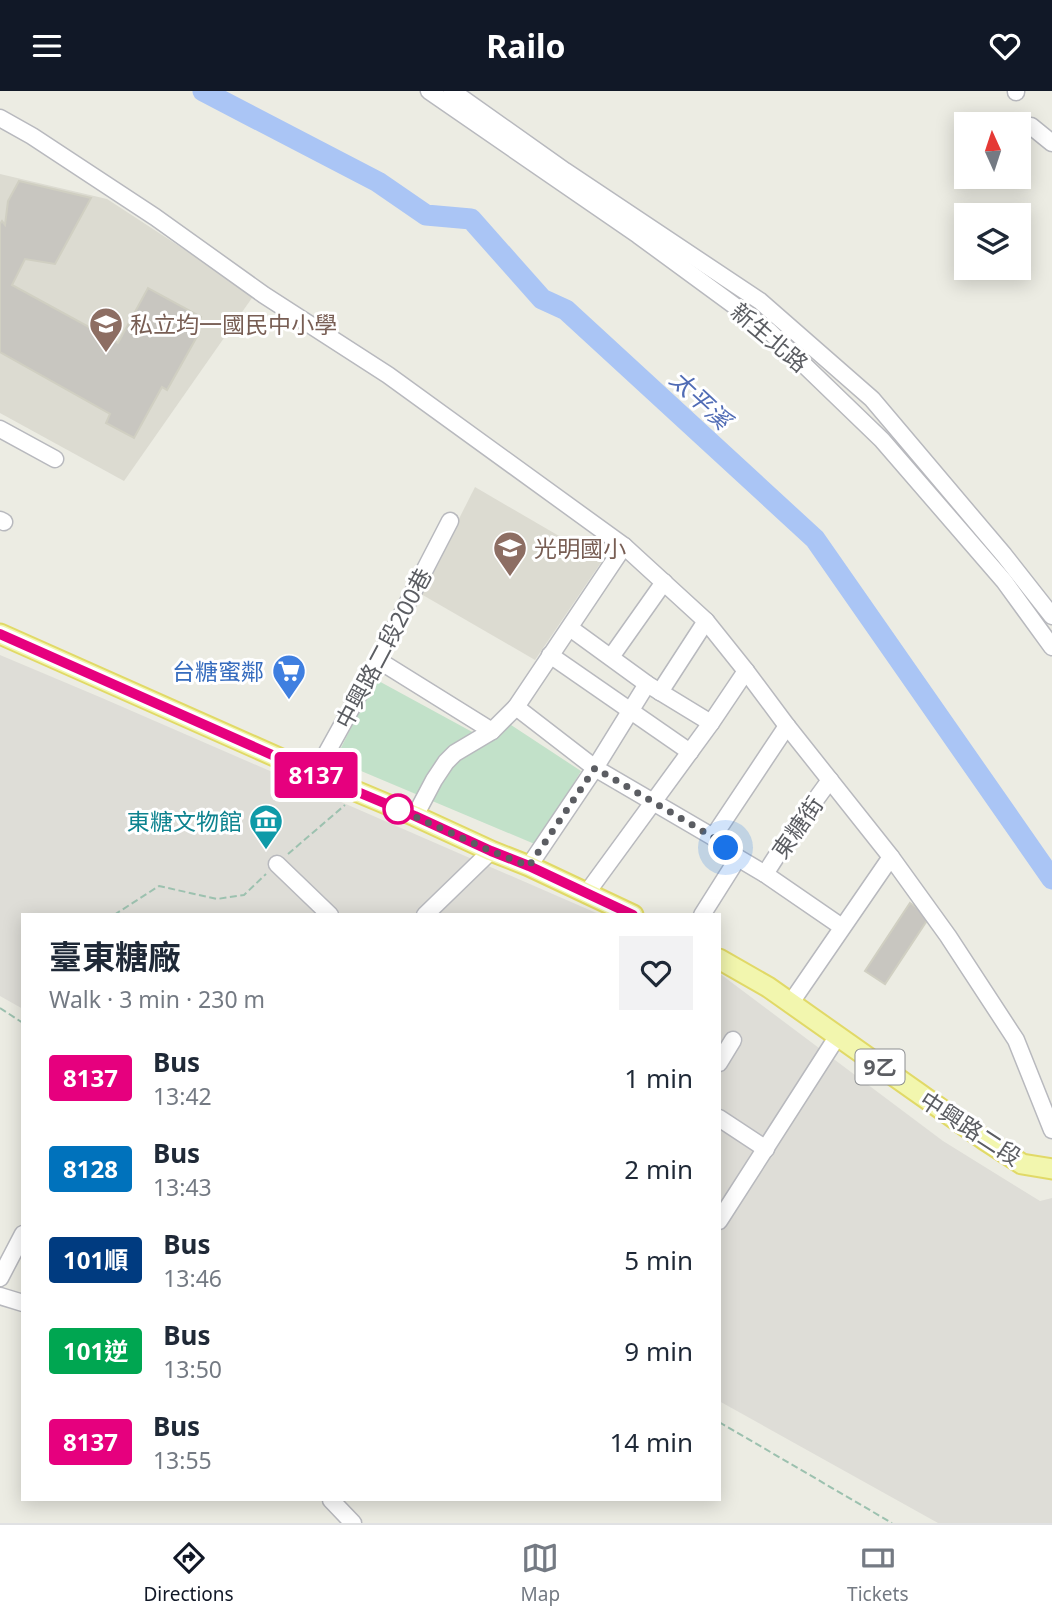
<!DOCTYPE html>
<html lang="en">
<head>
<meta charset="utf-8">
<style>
  :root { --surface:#fff; --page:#f2f2f3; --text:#1f2937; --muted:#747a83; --line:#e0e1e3; --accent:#111827 }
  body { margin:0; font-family:"Noto Sans","Noto Sans TC",sans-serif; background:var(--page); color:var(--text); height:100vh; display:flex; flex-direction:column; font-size:26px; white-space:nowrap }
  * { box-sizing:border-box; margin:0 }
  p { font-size:23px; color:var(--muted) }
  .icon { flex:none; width:38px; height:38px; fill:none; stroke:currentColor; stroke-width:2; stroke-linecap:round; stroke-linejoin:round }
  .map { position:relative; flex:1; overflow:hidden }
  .side { position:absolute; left:21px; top:822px; width:700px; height:588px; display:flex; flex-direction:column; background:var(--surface); border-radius:0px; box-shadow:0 4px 18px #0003 }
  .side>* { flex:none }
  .badge { padding:0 14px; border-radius:5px; font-size:24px; line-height:46px }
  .needle { width:46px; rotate:357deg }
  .tools { position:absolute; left:954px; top:21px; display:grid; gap:14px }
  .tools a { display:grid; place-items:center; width:77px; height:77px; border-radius:0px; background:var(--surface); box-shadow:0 4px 18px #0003; font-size:35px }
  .you { position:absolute; width:35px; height:35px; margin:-18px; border:5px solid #fff; border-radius:50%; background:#1a73e8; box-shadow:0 0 0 10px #1a73e833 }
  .map>.badge { position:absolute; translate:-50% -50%; box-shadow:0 0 0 4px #fff }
  .round { display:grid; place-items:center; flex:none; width:74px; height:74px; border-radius:0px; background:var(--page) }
  .summary { display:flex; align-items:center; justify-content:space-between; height:119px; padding:0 28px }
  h1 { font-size:33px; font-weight:700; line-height:52px }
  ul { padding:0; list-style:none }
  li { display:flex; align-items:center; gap:21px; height:91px; padding:0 28px }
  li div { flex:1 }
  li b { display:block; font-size:26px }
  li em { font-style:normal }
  li .badge { min-width:77px; font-weight:700; text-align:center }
  header { display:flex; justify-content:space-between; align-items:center; height:91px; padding:0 28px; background:var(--accent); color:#fff; font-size:32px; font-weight:700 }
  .menu { display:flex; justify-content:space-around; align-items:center; height:98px; border-top:2px solid var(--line); background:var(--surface); font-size:19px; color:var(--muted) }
  .menu a { display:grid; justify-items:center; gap:4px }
  .menu .selected { color:var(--accent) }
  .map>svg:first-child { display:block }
</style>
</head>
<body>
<header><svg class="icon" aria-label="menu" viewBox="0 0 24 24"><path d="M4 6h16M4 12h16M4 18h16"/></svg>Railo<svg class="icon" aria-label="heart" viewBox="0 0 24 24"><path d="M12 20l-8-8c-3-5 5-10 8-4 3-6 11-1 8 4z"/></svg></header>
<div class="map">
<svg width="1052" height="1432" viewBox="0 0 1052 1432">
  <rect width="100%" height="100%" fill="#ecece3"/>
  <g fill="#deddd7">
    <polygon points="0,564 102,607 601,824 23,824 23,918 0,905"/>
    <polygon points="719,882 943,1050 1040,1110 1052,1107 1052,1432 938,1432 719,1310"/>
  </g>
  <g fill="#dcdbd1">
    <polygon points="0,83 107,108 254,204 124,390 0,322"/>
    <polygon points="475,396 602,470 535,569 421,503"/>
  </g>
  <polygon fill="#c2e1c9" points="375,588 487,649 508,632 581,680 537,754 335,669"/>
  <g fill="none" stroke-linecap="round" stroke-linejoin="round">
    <polyline stroke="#aac5f5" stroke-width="21" points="203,0 378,91 426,124 471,128 542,208 566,219 815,448 1052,788"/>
  </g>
  <g fill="#c8c6c0" stroke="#d0cfc2" stroke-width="2">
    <polygon points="19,90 91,107 55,173 25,168 12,194 118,252 148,197 201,226 194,240 199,242 167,299 162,296 134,347 106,332 110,323 0,261 0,133 2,130 5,134 8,110"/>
    <polygon points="910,812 930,825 885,893 865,880"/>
  </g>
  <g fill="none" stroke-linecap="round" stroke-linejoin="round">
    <g stroke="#b8b9be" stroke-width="19">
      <g id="minor">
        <polyline points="429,0 638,144 769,240 882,349 1004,490 1052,556"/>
        <polyline points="452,0 565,80 760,210 872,308 1004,464 1052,525"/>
        <polyline points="1016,0 1016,1"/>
        <polyline points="0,27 32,45 155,126 264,204 388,284 624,455 706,530 746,580 787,635 891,766 948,845 1016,949 1052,1039"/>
        <polyline points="1031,35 1052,52"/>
        <polyline points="0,338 55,368"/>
        <polyline points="0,429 4,431"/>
        <polyline points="570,537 647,593 711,632"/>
        <polyline points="550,564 690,661"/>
        <polyline points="611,566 664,491"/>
        <polyline points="378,569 492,640"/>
        <polyline points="660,601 706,530"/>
        <polyline points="516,616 595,677 713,746 738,767 765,783 842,836"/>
        <polyline points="315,683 378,569 450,430"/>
        <polyline points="415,725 434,689 446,671 455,662 492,640 516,616 624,455"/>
        <polyline points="713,746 787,635"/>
        <polyline points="277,773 330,824"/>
        <polyline points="529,775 595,677 647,593"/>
        <polyline points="765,783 790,744 830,689"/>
        <polyline points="586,803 711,632 746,580"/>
        <polyline points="425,824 491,760"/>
        <polyline points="702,824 738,767"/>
        <polyline points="790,913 891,766"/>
        <polyline points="719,972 733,949"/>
        <polyline points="719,1027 766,1058"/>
        <polyline points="719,1130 837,946"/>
        <polyline points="0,1187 23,1143"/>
        <polyline points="0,1205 23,1212"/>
        <polyline points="331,1409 353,1432"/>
      </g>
    </g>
    <g stroke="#e1d967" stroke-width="23">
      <g id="major">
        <polyline points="0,543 315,683 415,725 491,760 529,775 633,824"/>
        <polyline points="719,868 768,896 985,1049 1022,1073 1052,1078"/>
      </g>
    </g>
    <g stroke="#9cc1af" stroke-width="2" stroke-dasharray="7 3.5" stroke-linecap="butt">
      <polyline points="288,763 345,714"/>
      <polyline points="114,824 159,795 217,808 244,804 266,783"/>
      <polyline points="0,917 23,932"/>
      <polyline points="719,1331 892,1432"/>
    </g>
    <use href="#minor" stroke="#fff" stroke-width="16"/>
    <use href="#major" stroke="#f2f6ae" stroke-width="19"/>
  </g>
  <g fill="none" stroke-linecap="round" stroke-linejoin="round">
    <g stroke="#fff" stroke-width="16">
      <polyline id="line" points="0,543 315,683 415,725 491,760 529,775 633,824"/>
    </g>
    <use href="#line" stroke="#e6007e" stroke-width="10"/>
    <polyline stroke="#5b5d62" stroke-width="7" stroke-dasharray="0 12.6" points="398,718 396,717 491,760 529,775 595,677 713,746 726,757"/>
  </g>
  <defs>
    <g id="school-pin" transform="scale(1.75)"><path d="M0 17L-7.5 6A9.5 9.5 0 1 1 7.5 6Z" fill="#8d6e63" stroke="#fff"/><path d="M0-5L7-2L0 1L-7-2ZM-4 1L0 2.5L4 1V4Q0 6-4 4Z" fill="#fff"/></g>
    <g id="supermarket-pin" transform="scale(1.75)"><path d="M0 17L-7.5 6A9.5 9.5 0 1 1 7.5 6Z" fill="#3f7fe0" stroke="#fff"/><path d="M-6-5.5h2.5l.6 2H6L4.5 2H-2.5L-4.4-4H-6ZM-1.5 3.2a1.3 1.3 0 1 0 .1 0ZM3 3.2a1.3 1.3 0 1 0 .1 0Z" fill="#fff"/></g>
    <g id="museum-pin" transform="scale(1.75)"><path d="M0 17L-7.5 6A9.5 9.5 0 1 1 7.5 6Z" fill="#0f9aa8" stroke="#fff"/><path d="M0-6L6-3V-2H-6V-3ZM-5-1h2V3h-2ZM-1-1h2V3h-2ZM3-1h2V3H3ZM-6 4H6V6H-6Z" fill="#fff"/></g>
  </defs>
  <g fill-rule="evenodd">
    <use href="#school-pin" x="106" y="233"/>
    <use href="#school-pin" x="510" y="457"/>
    <use href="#supermarket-pin" x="289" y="580"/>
    <use href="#museum-pin" x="266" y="730"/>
  </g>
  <circle fill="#fff" stroke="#e6007e" stroke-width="3.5" cx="398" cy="718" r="14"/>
  <g text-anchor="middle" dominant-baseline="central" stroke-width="6" stroke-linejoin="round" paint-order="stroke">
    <rect fill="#fff" stroke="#8c8e91" stroke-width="2" x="855.5" y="958.5" width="49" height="35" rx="5"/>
    <g font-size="21" font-weight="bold" fill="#5b5d62">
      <text x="880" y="976">9乙</text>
    </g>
    <g font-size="23" fill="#785e54" stroke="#fff" text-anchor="start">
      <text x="130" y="233">私立均一國民中小學</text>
      <text x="534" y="457">光明國小</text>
    </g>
    <g font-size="23" fill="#5b5d62" stroke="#fff">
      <text transform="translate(770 246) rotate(40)">新生北路</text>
      <text transform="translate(383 557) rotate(-62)">中興路二段200巷</text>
      <text transform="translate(797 736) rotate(-55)">東糖街</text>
      <text transform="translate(971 1037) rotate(33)">中興路二段</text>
    </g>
    <g font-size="23" fill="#366cbe" stroke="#fff" text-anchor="end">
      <text x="264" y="580">台糖蜜鄰</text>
    </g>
    <g font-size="23" fill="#0d838f" stroke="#fff" text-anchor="end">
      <text x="242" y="730">東糖文物館</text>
    </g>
    <g font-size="24" font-style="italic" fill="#506cb5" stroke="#fff">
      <text transform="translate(701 308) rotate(43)">太平溪</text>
    </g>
  </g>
</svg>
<div class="tools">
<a><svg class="needle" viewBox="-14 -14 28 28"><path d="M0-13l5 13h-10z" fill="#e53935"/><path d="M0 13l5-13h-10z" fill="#747a83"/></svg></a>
<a><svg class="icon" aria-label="layers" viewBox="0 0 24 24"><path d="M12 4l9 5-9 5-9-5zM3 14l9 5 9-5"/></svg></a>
</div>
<div class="you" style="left:726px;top:757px"></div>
<b class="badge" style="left:316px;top:684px;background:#e6007e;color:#fff">8137</b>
<section class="side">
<div class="summary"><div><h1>臺東糖廠</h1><p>Walk · 3 min · 230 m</p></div><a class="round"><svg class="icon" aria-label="heart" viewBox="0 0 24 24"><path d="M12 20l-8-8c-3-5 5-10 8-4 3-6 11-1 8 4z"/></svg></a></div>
<ul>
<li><span class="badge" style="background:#e6007e;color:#fff">8137</span><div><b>Bus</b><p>13:42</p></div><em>1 min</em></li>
<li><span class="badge" style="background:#0072bc;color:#fff">8128</span><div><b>Bus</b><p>13:43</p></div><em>2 min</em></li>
<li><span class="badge" style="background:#003b80;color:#fff">101順</span><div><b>Bus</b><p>13:46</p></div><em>5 min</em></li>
<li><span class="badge" style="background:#00a651;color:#fff">101逆</span><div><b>Bus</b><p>13:50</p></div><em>9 min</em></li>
<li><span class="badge" style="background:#e6007e;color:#fff">8137</span><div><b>Bus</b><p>13:55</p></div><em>14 min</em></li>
</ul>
</section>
</div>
<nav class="menu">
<a class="selected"><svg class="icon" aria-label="directions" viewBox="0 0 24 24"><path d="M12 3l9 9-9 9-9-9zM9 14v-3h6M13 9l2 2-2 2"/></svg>Directions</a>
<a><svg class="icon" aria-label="map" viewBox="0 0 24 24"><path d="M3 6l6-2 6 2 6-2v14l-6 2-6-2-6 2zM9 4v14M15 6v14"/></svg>Map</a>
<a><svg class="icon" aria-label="tickets" viewBox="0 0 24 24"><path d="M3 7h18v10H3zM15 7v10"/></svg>Tickets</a>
</nav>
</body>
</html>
